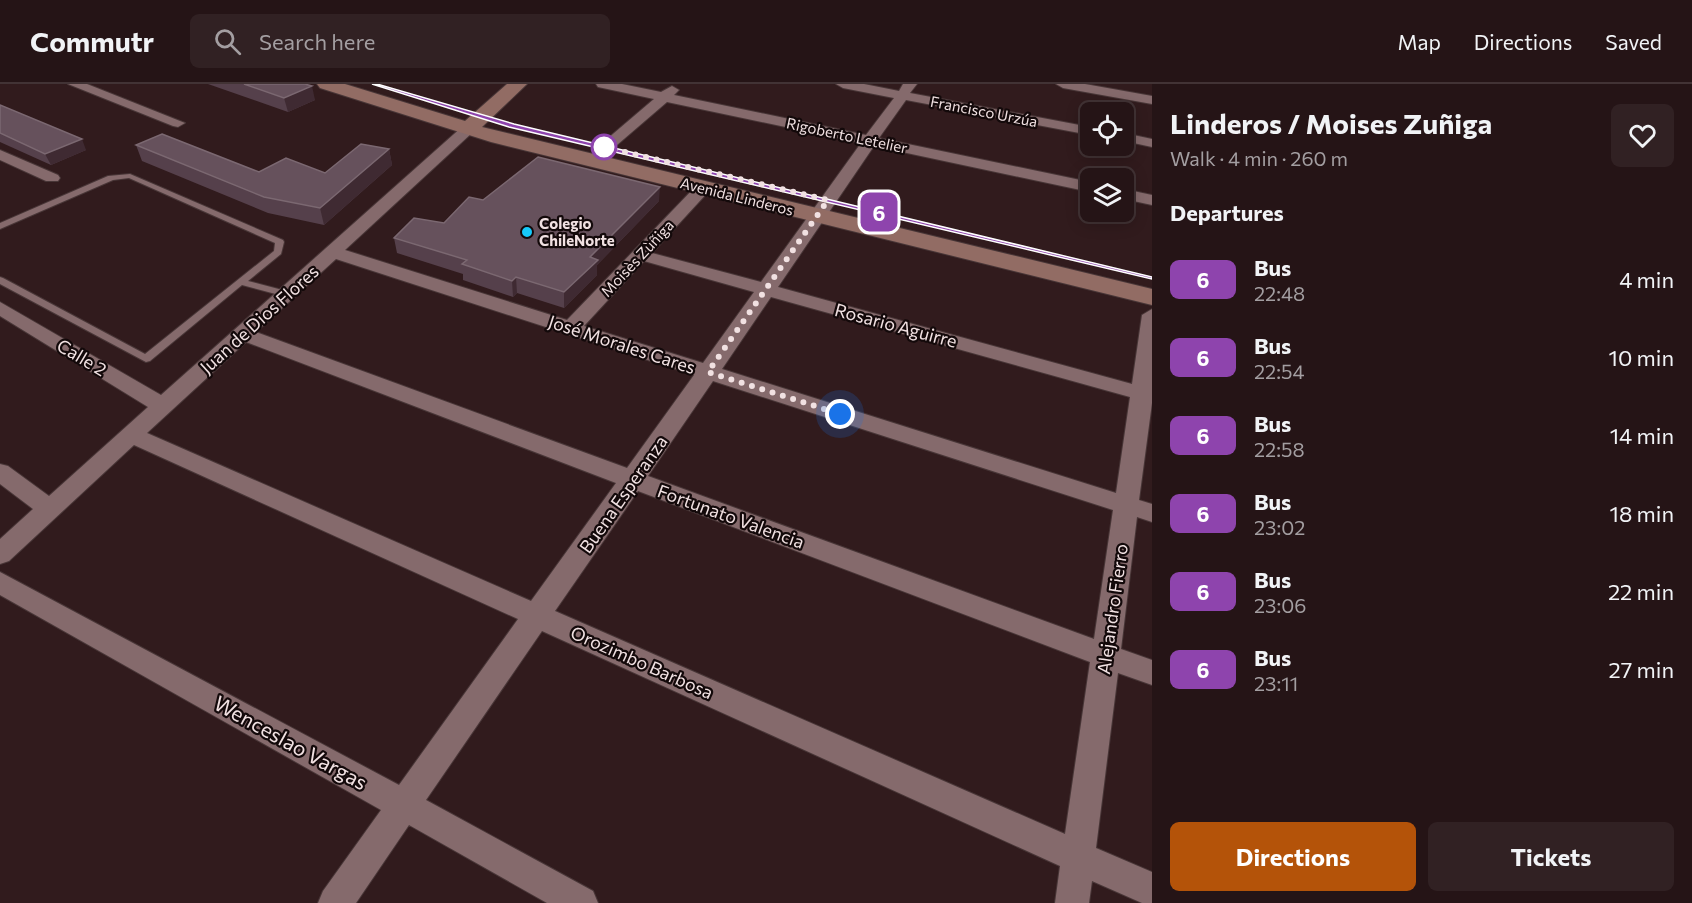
<!DOCTYPE html>
<html lang="en">
<head>
<meta charset="utf-8">
<style>
  :root { --surface:#251416; --page:#312123; --text:#f1f3f6; --muted:#a39ea1; --line:#423335; --accent:#b45309 }
  body { margin:0; font-family:Commissioner,sans-serif; background:var(--page); color:var(--text); height:100vh; display:flex; flex-direction:column; font-size:22px; white-space:nowrap }
  * { box-sizing:border-box; margin:0 }
  p { font-size:20px; color:var(--muted) }
  .icon { flex:none; width:33px; height:33px; fill:none; stroke:currentColor; stroke-width:2; stroke-linecap:round; stroke-linejoin:round }
  .map { position:relative; flex:1; overflow:hidden }
  .details { display:flex; flex-direction:column; background:var(--surface); width:540px }
  .details>* { flex:none }
  .badge { padding:0 12px; border-radius:9px; font-size:21px; line-height:39px }
  .controls { position:absolute; left:1080px; top:18px; display:grid; gap:12px }
  .controls a { display:grid; place-items:center; width:54px; height:54px; border-radius:9px; background:var(--surface); box-shadow:0 3px 15px #0003,0 0 0 2px var(--line); font-size:30px }
  .you { position:absolute; width:30px; height:30px; margin:-15px; border:4px solid #fff; border-radius:50%; background:#1a73e8; box-shadow:0 0 0 9px #1a73e833 }
  .map>.badge { position:absolute; translate:-50% -50%; box-shadow:0 0 0 3px #fff }
  h2 { padding:0 18px; font-size:22px; line-height:54px }
  .round { display:grid; place-items:center; flex:none; width:63px; height:63px; border-radius:9px; background:var(--page) }
  .summary { display:flex; align-items:center; justify-content:space-between; height:102px; padding:0 18px }
  h1 { font-size:28px; font-weight:700; line-height:45px }
  .cta { display:flex; gap:12px; margin-top:auto; padding:12px 18px }
  .cta a { flex:1; height:69px; border-radius:9px; background:var(--accent); color:#fff; font-size:24px; font-weight:700; line-height:69px; text-align:center }
  .cta a+a { background:var(--page); color:var(--text) }
  ul { padding:0; list-style:none }
  li { display:flex; align-items:center; gap:18px; height:78px; padding:0 18px }
  li div { flex:1 }
  li b { display:block; font-size:22px }
  li em { font-style:normal }
  li .badge { min-width:66px; font-weight:700; text-align:center }
  header { display:flex; align-items:center; gap:36px; box-sizing:border-box; height:84px; padding:0 30px; background:var(--surface); border-bottom:2px solid var(--line) }
  header strong { font-size:28px }
  nav { display:flex; gap:33px; margin-inline-start:auto; font-size:21px }
  .search { width:420px; height:54px; background:var(--page); display:flex; align-items:center; gap:15px; box-sizing:border-box; padding:0 21px; border-radius:9px; color:var(--muted); font-size:22px }
  main { display:flex; flex:1; min-height:0 }
  .map>svg:first-child { display:block }
</style>
</head>
<body>
<header>
<strong>Commutr</strong>
<div class="search"><svg class="icon" aria-label="search" viewBox="0 0 24 24"><circle cx="10" cy="10" r="6"/><path d="M15 15l6 6"/></svg>Search here</div>
<nav><a>Map</a><a>Directions</a><a>Saved</a></nav>
</header>
<main>
<div class="map">
<svg width="1152" height="819" viewBox="0 0 1152 819">
  <rect width="100%" height="100%" fill="#311b1d"/>
  <g fill="none" stroke-linecap="round" stroke-linejoin="round">
    <g stroke="#483637" stroke-width="2">
      <polygon id="lane" points="130,90 283,156 284,158 281,170 248,197 290,208 290,212 287,213 242,201 150,277 146,278 0,200 0,193 3,194 145,270 274,167 275,159 129,94 113,96 0,145 0,139 108,92"/>
    </g>
    <g stroke="#483637" stroke-width="2">
      <g id="street">
        <polygon points="68,0 87,0 185,39 178,43 173,42"/>
        <path d="M596,0h26l39,8 11,-6 7,4 -5,5 192,40 28,-37 -51,-10 -7,-4h28l35,7 4,-7h14l-7,9 180,34v8l-184,-35 -27,38 211,44v10l-216,-46 -96,141 354,97 10,-69 10,-6v94l-13,97 13,4v18l-15,-5 -16,132 31,11v25l-34,-12 -22,175 56,24v31h-10l-50,-22 -3,22h-34l5,-37 -518,-235 -116,169 167,91 5,12h-51l-138,-78 -53,78h-38l5,-12 58,-81 -381,-215v-23l399,213 119,-166 -384,-174 -125,116 -9,3v-25l33,-30 -33,-25v-20l8,2 41,30 99,-89 -148,-91v-14l161,93 302,-269h10v6l-128,118 222,70 130,-135h12l2,3 -2,3 -57,62 109,29 100,-139 -194,-41 -57,49 -5,1 -7,-4 2,-3 54,-46 -56,-12zM336,175l358,116 -67,93 -371,-136zM644,177l110,31 -51,71 -119,-37zM771,213l359,100 -14,96 -394,-124zM246,258l370,141 -85,118 -384,-168zM713,297l400,129 -19,129 -446,-163zM638,407l452,171 -25,172 -510,-223z"/>
        <polygon points="1056,0 1085,0 1152,12 1152,20 1063,4"/>
        <polygon points="1124,49 1152,55 1152,63 1124,57"/>
        <polygon points="0,66 58,91 60,94 58,97 46,97 0,76"/>
        <polygon points="1124,105 1152,111 1152,121 1124,115"/>
      </g>
    </g>
    <g stroke="#483637" stroke-width="2">
      <polygon id="secondary" points="317,0 345,0 465,37 507,0 527,0 482,43 1152,205 1152,221 491,58 320,4"/>
    </g>
    <use href="#lane" fill="#856a6c" fill-rule="evenodd"/>
    <use href="#street" fill="#856a6c" fill-rule="evenodd"/>
    <use href="#secondary" fill="#926c64" fill-rule="evenodd"/>
  </g>
  <g fill="#55404b">
    <polygon points="208,0 305,0 315,16 288,28"/>
    <polygon points="0,21 86,66 51,81 0,58"/>
    <polygon points="136,61 259,88 325,89 389,65 392,81 324,141 268,129 142,77"/>
    <polygon points="659,117 597,181 597,191 564,224 517,209 513,213 463,196 463,190 397,169 394,154 444,139"/>
  </g>
  <g fill="#3f2a32">
    <polygon points="312,2 315,16 288,28 284,14"/>
    <polygon points="82,55 86,66 51,81 45,70"/>
    <polygon points="389,65 392,81 324,141 320,124"/>
    <polygon points="660,103 659,117 597,181 597,191 564,224 564,208 590,173"/>
    <polygon points="516,193 517,209 513,213 512,197"/>
  </g>
  <g fill="#66515c" stroke="#7b6871" stroke-width="1.5">
    <polygon points="244,0 305,0 312,2 284,14"/>
    <polygon points="0,21 82,55 45,70 0,49"/>
    <polygon points="162,50 259,88 286,74 325,89 361,60 389,65 320,124 264,113 136,61"/>
    <polygon points="538,73 660,103 590,173 598,176 564,208 516,193 512,197 462,180 467,176 394,154 414,134 444,139 469,113 483,116"/>
  </g>
  <polygon fill="#8e44ad" stroke="#fff" stroke-width="1.5" points="372,0 377,0 514,40 1152,193 1152,195 509,43"/>
  <g fill="none" stroke-linecap="round" stroke-linejoin="round">
    <polyline stroke="#f1e1e2" stroke-width="6" stroke-dasharray="0 10.8" points="604,63 828,116 708,288 840,330"/>
  </g>
  <circle fill="#fff" stroke="#8e44ad" stroke-width="3" cx="604" cy="63" r="12"/>
  <circle fill="#16cafb" stroke="#13090a" stroke-width="2" cx="527" cy="148" r="6"/>
  <g text-anchor="middle" dominant-baseline="central" stroke-width="4.5" stroke-linejoin="round" paint-order="stroke">
    <g font-size="15" fill="#f1e1e2" stroke="#13090a">
      <text transform="translate(984 27) rotate(11)">Francisco Urzúa</text>
      <text transform="translate(847 51) rotate(12)">Rigoberto Letelier</text>
      <text transform="translate(737 112) rotate(14)">Avenida Linderos</text>
      <text transform="translate(637 174) rotate(-47)">Moisès Zùñiga</text>
    </g>
    <g font-size="15" font-weight="bold" fill="#f1e1e2" stroke="#13090a" text-anchor="start">
      <text x="539" y="139">Colegio<tspan x="539" dy="17">ChileNorte</tspan></text>
    </g>
    <g font-size="18" fill="#f1e1e2" stroke="#13090a">
      <text transform="translate(259 235) rotate(-42)">Juan de Dios Flores</text>
      <text transform="translate(896 241) rotate(15)">Rosario Aguirre</text>
      <text transform="translate(622 260) rotate(18)">José Morales Cares</text>
      <text transform="translate(82 273) rotate(31)">Calle 2</text>
      <text transform="translate(623 410) rotate(-55)">Buena Esperanza</text>
      <text transform="translate(731 432) rotate(20)">Fortunato Valencia</text>
      <text transform="translate(1112 525) rotate(-82)">Alejandro Fierro</text>
      <text transform="translate(642 578) rotate(24)">Orozimbo Barbosa</text>
    </g>
    <g font-size="21" fill="#f1e1e2" stroke="#13090a">
      <text transform="translate(291 658) rotate(29)">Wenceslao Vargas</text>
    </g>
  </g>
</svg>
<div class="controls">
<a><svg class="icon" aria-label="locate" viewBox="0 0 24 24"><circle cx="12" cy="12" r="6"/><path d="M12 2v4M12 18v4M2 12h4M18 12h4"/></svg></a>
<a><svg class="icon" aria-label="layers" viewBox="0 0 24 24"><path d="M12 4l9 5-9 5-9-5zM3 14l9 5 9-5"/></svg></a>
</div>
<div class="you" style="left:840px;top:330px"></div>
<b class="badge" style="left:879px;top:128px;background:#8e44ad;color:#fff">6</b>
</div>
<section class="details">
<div class="summary"><div><h1>Linderos / Moises Zuñiga</h1><p>Walk · 4 min · 260 m</p></div><a class="round"><svg class="icon" aria-label="heart" viewBox="0 0 24 24"><path d="M12 20l-8-8c-3-5 5-10 8-4 3-6 11-1 8 4z"/></svg></a></div>
<h2>Departures</h2>
<ul>
<li><span class="badge" style="background:#8e44ad;color:#fff">6</span><div><b>Bus</b><p>22:48</p></div><em>4 min</em></li>
<li><span class="badge" style="background:#8e44ad;color:#fff">6</span><div><b>Bus</b><p>22:54</p></div><em>10 min</em></li>
<li><span class="badge" style="background:#8e44ad;color:#fff">6</span><div><b>Bus</b><p>22:58</p></div><em>14 min</em></li>
<li><span class="badge" style="background:#8e44ad;color:#fff">6</span><div><b>Bus</b><p>23:02</p></div><em>18 min</em></li>
<li><span class="badge" style="background:#8e44ad;color:#fff">6</span><div><b>Bus</b><p>23:06</p></div><em>22 min</em></li>
<li><span class="badge" style="background:#8e44ad;color:#fff">6</span><div><b>Bus</b><p>23:11</p></div><em>27 min</em></li>
</ul>
<div class="cta"><a>Directions</a><a>Tickets</a></div>
</section>
</main>
</body>
</html>
